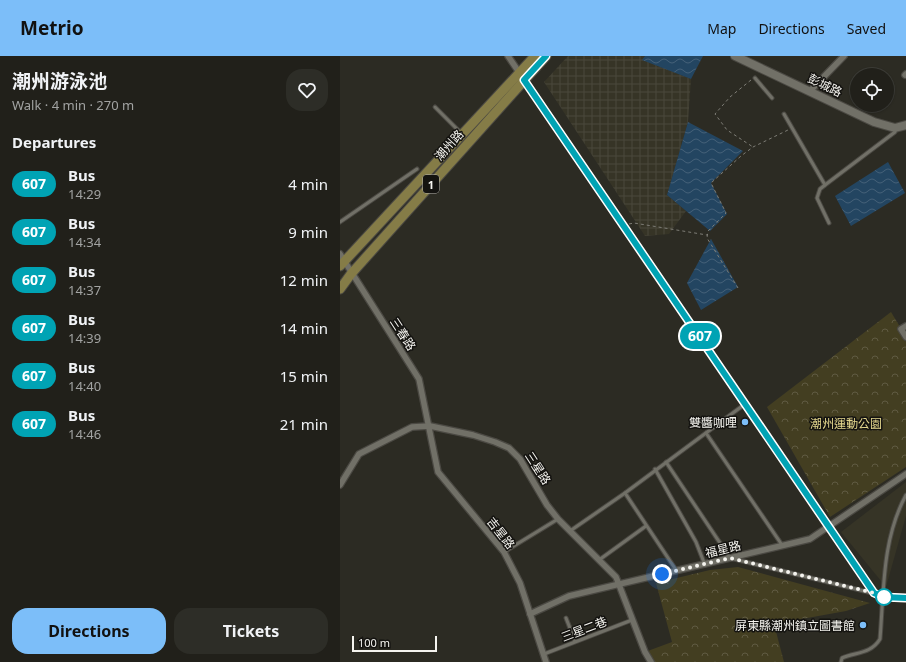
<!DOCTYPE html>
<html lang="en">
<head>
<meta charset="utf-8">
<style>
  :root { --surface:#21201a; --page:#2d2d27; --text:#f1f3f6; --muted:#a2a3a2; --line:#3e3e39; --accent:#7cbef9 }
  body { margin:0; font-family:"Noto Sans","Noto Sans TC",sans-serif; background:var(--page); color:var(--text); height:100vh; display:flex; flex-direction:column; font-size:15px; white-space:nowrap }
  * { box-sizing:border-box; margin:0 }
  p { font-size:13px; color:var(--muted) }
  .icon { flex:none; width:22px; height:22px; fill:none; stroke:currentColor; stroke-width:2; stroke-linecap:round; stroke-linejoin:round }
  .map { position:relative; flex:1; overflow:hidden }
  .panel { display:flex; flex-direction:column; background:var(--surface); width:340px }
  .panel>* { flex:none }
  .badge { padding:0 8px; border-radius:13px; font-size:14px; line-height:26px }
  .controls { position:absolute; left:510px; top:12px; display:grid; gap:8px }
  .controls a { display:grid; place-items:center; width:44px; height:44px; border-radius:50%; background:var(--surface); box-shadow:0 1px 3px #0004,0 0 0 1px var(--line); font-size:20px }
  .scale { position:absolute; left:12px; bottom:10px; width:85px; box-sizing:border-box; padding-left:4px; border:2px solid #f5f4ef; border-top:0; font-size:11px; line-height:14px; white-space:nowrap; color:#f5f4ef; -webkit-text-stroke:3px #141310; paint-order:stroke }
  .you { position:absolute; width:20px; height:20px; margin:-10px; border:3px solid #fff; border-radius:50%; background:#1a73e8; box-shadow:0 0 0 6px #1a73e833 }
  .map>.badge { position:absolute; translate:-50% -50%; box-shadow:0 0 0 2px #fff }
  h2 { padding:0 12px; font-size:15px; line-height:36px }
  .round { display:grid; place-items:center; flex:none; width:42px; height:42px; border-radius:16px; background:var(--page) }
  .head { display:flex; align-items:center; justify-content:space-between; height:68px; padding:0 12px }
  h1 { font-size:19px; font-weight:700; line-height:30px }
  .action { display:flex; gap:8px; margin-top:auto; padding:8px 12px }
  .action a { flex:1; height:46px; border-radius:16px; background:var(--accent); color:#111; font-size:16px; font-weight:700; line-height:46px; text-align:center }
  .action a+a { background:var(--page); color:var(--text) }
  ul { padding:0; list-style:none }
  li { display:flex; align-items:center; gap:12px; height:48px; padding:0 12px }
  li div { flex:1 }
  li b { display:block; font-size:15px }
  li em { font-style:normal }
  li .badge { min-width:44px; font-weight:700; text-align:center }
  header { display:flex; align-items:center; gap:24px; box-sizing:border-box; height:56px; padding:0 20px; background:var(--accent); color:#111 }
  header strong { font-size:19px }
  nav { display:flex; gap:22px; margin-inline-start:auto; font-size:14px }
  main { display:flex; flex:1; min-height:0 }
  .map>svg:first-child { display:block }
</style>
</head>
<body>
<header>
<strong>Metrio</strong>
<nav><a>Map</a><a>Directions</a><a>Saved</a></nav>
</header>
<main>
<section class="panel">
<div class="head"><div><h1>潮州游泳池</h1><p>Walk · 4 min · 270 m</p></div><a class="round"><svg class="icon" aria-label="heart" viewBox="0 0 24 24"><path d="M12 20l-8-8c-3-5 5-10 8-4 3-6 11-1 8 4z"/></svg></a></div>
<h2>Departures</h2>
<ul>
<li><span class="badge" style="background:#00a3b4;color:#fff">607</span><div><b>Bus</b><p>14:29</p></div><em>4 min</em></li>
<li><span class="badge" style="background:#00a3b4;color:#fff">607</span><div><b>Bus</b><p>14:34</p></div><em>9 min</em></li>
<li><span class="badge" style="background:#00a3b4;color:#fff">607</span><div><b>Bus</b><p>14:37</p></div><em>12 min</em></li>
<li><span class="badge" style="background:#00a3b4;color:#fff">607</span><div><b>Bus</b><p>14:39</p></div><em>14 min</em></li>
<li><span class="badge" style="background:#00a3b4;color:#fff">607</span><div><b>Bus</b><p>14:40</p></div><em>15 min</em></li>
<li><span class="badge" style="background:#00a3b4;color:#fff">607</span><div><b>Bus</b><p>14:46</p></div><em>21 min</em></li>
</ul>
<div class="action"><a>Directions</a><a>Tickets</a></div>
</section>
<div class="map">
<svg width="566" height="606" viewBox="0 0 566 606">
  <defs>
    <pattern id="industrial-grid" width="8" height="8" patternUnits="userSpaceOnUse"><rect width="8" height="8" fill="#363426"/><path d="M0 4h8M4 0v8" fill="none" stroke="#4a483b"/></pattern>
    <pattern id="park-crowns" width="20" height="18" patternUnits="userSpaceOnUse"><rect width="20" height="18" fill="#433e21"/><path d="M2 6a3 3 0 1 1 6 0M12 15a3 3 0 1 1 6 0" fill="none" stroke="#5f5a42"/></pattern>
    <pattern id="water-waves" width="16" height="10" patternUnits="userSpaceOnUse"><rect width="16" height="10" fill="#234561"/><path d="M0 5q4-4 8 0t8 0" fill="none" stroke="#446078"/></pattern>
  </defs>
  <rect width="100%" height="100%" fill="#2c2b23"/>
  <polygon fill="#363426" points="566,426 566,460 546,531 501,476"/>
  <polygon fill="url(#industrial-grid)" points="228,0 305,0 303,4 351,23 348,66 327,139 346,155 329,178 305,180 204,26"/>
  <g fill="url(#park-crowns)">
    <polygon points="551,256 566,281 566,411 490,461 427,351"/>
    <polygon points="398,511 530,547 506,555 434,568 444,606 311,606 305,596 332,586 316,527 370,514"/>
  </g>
  <g fill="url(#water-waves)">
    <polygon points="305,0 363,0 351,23 302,4"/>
    <polygon points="348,66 403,95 371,127 387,158 370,175 327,139"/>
    <polygon points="548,106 565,137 511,170 495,140"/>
    <polygon points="371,183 398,231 361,254 347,227"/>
  </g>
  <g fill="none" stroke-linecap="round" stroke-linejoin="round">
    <g stroke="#4b4943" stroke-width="5">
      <g id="lane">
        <polyline points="415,22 432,42"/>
        <polyline points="95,51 121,77"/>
        <polyline points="444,58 485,129 555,76 555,72"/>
        <polyline points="485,129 480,133 477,142 489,167"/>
        <polyline points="0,166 77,113"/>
        <polyline points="366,377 442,489"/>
        <polyline points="326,406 390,502 532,537"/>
        <polyline points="315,413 356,486 365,509"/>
        <polyline points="285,437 336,514"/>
        <polyline points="230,475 285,437 405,348"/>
        <polyline points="164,496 218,463"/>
        <polyline points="259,504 306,470"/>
        <polyline points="226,562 235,585"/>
        <polyline points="204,598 292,564"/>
        <path d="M501,606l1,-4c14,-6 29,-4 38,-19 4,-49 2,-100 26,-144"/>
      </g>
    </g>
    <g stroke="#4b4943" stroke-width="8">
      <g id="street">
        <polyline points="168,0 534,537 543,541 566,542"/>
        <polyline points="565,19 566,18"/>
        <polyline points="470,35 504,0"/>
        <polyline points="0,198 79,323 98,416 164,496 180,527 206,606"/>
        <polyline points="566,270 561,273 566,281"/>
        <polyline points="0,429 19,398 72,371 90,370 133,379 155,386 169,392 180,403 207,449 218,463 276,521 305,596 311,606"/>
        <polyline points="190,558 229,540 470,483 566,418"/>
      </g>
    </g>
    <g stroke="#4b4943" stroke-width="10">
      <polyline id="secondary" points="395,0 534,66 555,72 566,69"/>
    </g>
    <g stroke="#4b4943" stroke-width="11">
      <g id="primary">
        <polyline points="0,210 195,0"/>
        <polyline points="0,233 11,218 206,0"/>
      </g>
    </g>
    <g stroke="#7e7d76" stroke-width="1" stroke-dasharray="3 3" stroke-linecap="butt">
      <polyline points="411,24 390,41 375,58 387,74 413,91"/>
      <polyline points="289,168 294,167 367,179"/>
      <polyline points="398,232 367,182 368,175 386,157 371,127 401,100 413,91 448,74"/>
    </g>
    <use href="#lane" stroke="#717067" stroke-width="3"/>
    <use href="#street" stroke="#717067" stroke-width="5.5"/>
    <use href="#secondary" stroke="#717067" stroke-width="8"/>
    <use href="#primary" stroke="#857c47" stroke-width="9"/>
  </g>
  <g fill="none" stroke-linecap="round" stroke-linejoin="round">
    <g stroke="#fff" stroke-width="9">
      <polyline id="line" points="206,0 184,24 534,537 543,541 566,542"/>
    </g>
    <use href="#line" stroke="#00a3b4" stroke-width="6"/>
    <polyline stroke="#f5f4ef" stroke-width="4" stroke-dasharray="0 7.2" points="322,518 390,502 534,537 544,541"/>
  </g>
  <g fill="#7cbef9" stroke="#141310" stroke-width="1.5">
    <circle cx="405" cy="366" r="4"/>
    <circle cx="523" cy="569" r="4"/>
  </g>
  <circle fill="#fff" stroke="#00a3b4" stroke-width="2" cx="544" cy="541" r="8"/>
  <g text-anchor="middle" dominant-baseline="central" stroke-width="3" stroke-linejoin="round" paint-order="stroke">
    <rect fill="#141310" stroke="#b2b0ac" stroke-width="1" x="83" y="119" width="16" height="18" rx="3"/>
    <g font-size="11" font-weight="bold" fill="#f5f4ef">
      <text x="91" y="128">1</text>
    </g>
    <g font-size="12" fill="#f5f4ef" stroke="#141310">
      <text transform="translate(485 29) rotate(26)">彭城路</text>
      <text transform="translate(109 89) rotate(-48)">潮州路</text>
      <text transform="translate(63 278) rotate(57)">三春路</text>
      <text transform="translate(198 412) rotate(57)">三星路</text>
      <text transform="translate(161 477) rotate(52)">吉星路</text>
      <text transform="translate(383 493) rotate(-14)">福星路</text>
      <text transform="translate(244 573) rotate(-21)">三星二巷</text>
    </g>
    <g font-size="12" fill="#f5f4ef" stroke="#141310" text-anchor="end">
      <text x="397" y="366">雙醬咖哩</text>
      <text x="515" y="569">屏東縣潮州鎮立圖書館</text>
    </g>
    <g font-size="12" fill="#e3d68d" stroke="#141310">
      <text x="506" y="367">潮州運動公園</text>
    </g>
  </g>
</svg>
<div class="controls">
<a><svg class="icon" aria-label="locate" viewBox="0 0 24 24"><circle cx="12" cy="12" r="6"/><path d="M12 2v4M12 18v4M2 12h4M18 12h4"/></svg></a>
</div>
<div class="scale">100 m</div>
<div class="you" style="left:322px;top:518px"></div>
<b class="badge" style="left:360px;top:280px;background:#00a3b4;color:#fff">607</b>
</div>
</main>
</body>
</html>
